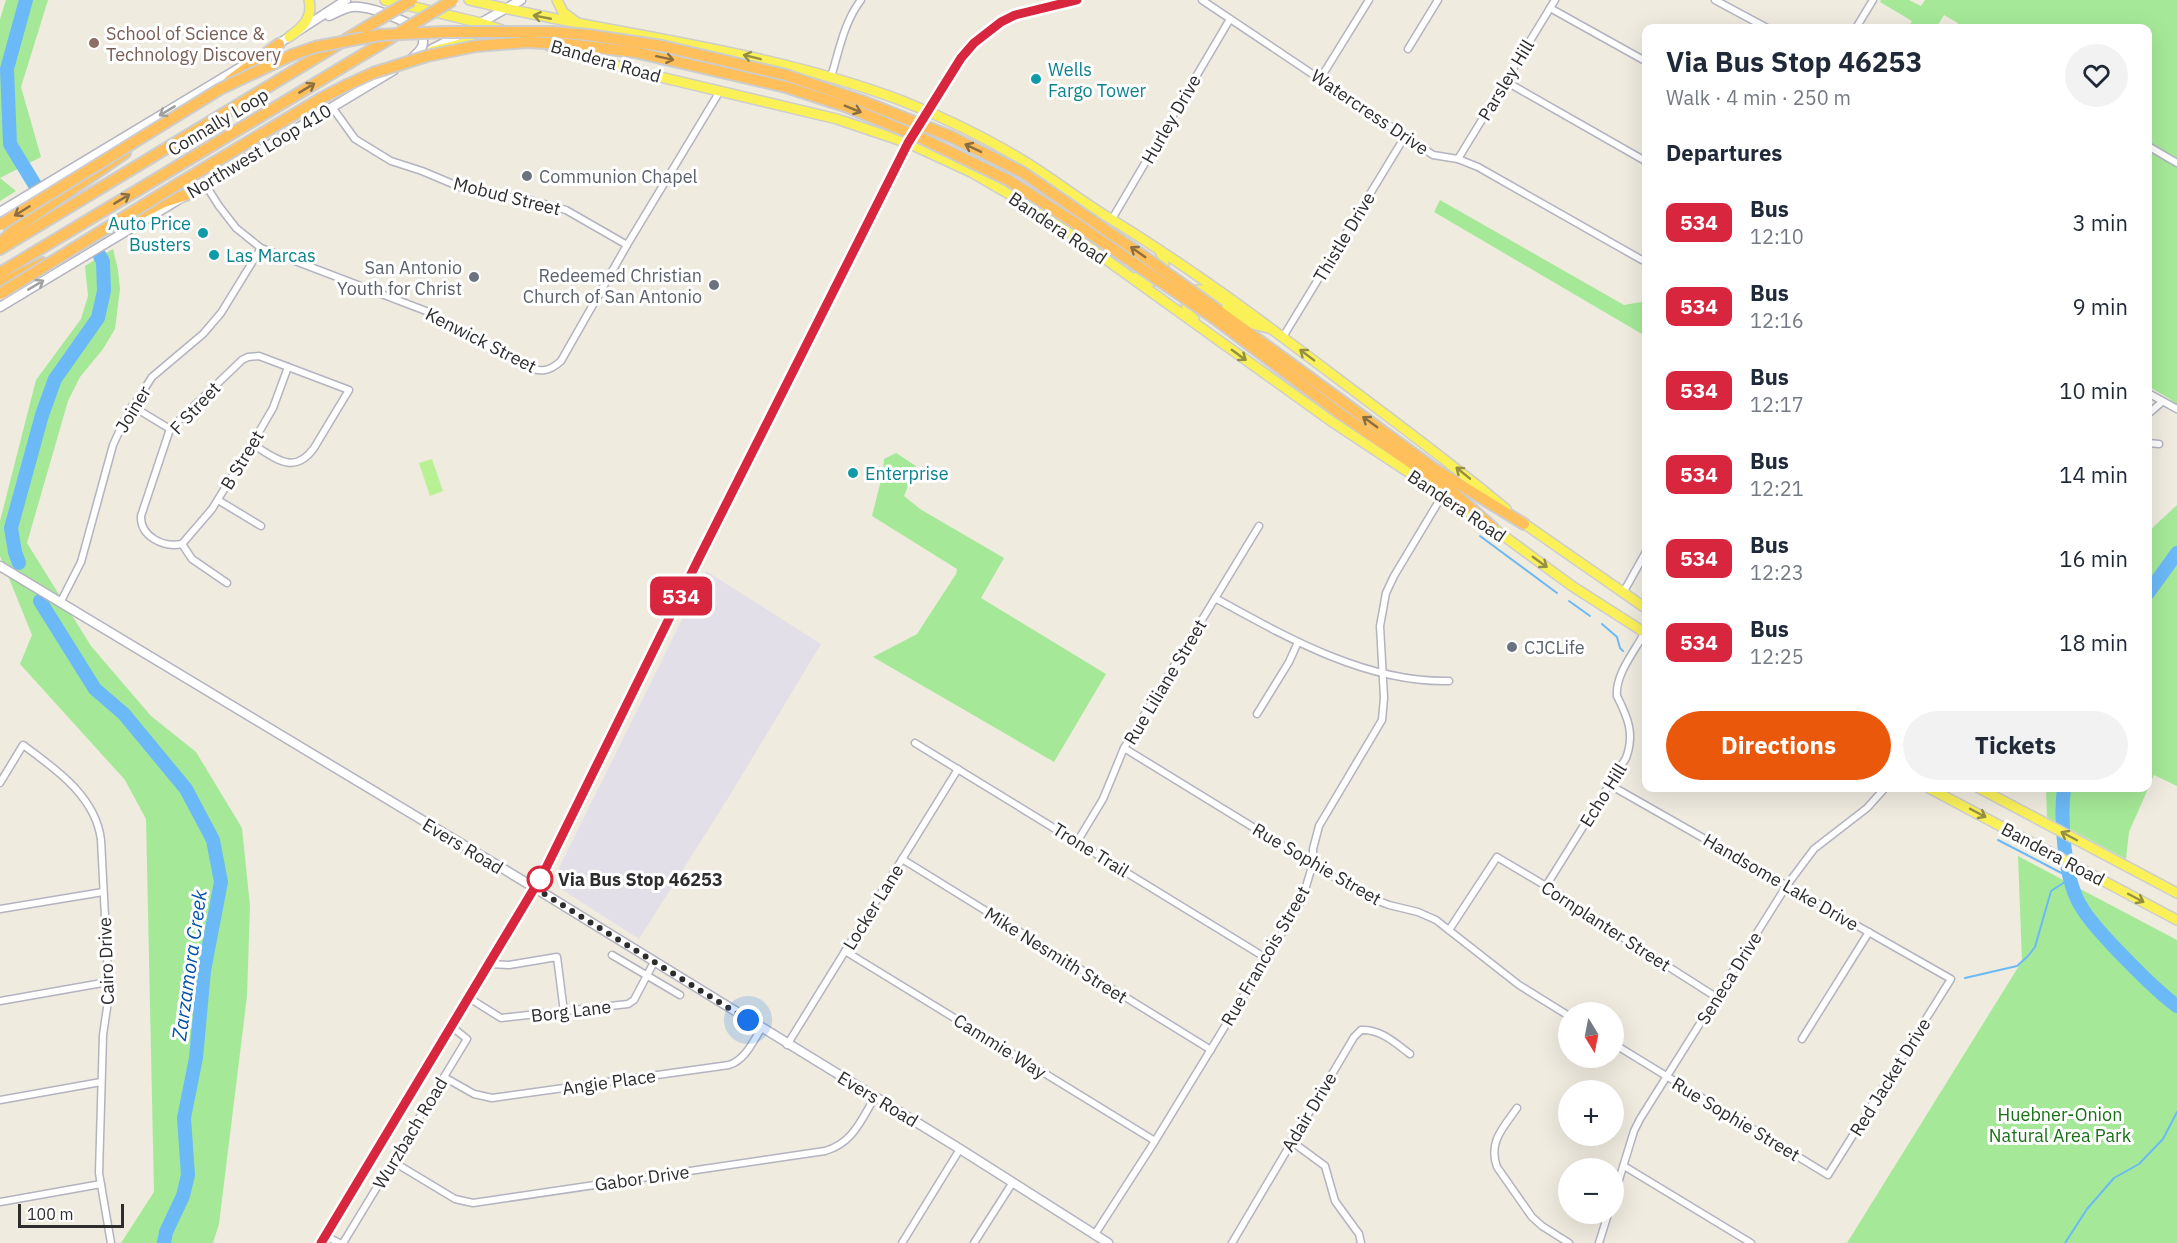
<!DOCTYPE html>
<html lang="en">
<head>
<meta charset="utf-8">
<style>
  :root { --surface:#fff; --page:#f2f2f3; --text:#1f2937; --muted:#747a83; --accent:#ea580c }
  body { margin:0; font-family:"IBM Plex Sans",sans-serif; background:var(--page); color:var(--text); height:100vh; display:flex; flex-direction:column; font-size:22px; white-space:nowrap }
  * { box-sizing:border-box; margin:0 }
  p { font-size:20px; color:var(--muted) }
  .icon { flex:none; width:33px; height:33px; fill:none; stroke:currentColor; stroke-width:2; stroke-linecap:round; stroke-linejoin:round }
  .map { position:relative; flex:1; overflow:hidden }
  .panel { position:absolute; left:1642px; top:24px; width:510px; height:768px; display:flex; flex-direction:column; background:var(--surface); border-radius:12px; box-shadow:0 6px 24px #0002 }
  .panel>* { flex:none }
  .badge { padding:0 12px; border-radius:9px; font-size:21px; line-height:39px }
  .needle { width:39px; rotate:170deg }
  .buttons { position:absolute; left:1558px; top:1002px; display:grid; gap:12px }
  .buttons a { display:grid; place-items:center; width:66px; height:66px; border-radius:50%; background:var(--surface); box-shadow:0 6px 24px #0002; font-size:30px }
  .scale { position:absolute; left:18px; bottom:15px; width:106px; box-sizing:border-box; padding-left:6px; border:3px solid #2d2d2d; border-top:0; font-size:16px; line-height:21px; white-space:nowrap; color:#2d2d2d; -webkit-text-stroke:4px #fff; paint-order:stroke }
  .you { position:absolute; width:30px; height:30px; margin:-15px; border:4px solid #fff; border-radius:50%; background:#1a73e8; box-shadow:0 0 0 9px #1a73e833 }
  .map>.badge { position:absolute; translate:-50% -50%; box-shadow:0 0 0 3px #fff }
  h2 { padding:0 24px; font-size:22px; line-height:54px }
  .round { display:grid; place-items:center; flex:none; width:63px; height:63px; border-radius:32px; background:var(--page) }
  .overview { display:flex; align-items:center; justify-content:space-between; height:102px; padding:0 24px }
  h1 { font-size:28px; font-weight:700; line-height:45px }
  .cta { display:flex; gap:12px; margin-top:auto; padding:12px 24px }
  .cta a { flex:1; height:69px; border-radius:36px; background:var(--accent); color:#fff; font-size:24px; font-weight:700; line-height:69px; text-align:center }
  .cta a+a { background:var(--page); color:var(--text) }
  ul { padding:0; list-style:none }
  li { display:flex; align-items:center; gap:18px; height:84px; padding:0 24px }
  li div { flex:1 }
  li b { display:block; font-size:22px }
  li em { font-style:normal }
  li .badge { min-width:66px; font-weight:700; text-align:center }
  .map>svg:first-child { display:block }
</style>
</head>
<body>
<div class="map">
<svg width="2177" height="1243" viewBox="0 0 2177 1243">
  <rect width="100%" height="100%" fill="#efebdf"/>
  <polygon fill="#e3dfe8" points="706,571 821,644 730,795 639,939 558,887 555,876"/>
  <g fill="#a5e998">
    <polygon points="6,0 48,0 21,87 41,157 0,178 16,191 0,201 0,19"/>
    <polygon points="1881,0 1909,0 1921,6 1925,0 2177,0 2177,407 2170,399 2148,386 2148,28 1955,28 1958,23 1944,15 1936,28 1908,28 1912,21 1880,2"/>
    <polygon points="1440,200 1624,305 1647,301 1647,337 1434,212"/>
    <polygon points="113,249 118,270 120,289 115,329 103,349 80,377 68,401 27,543 91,646 151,716 196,752 242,828 250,906 247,996 219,1224 213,1243 121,1243 154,1192 146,819 125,780 20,664 32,635 0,556 0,521 36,380 81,319 88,296 85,266"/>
    <polygon points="896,453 916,466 904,496 920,509 1004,558 981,598 1106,674 1054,762 873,657 917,634 956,574 957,569 872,516 883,472 884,459"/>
    <polygon points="2177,505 2177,786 2154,775 2129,832 2126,859 2047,817 2046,788 2148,788 2148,532"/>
    <polygon points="2018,856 2177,940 2177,1243 1847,1243 2022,961"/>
  </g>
  <polygon fill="#b8f193" points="432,459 443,491 430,496 419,463"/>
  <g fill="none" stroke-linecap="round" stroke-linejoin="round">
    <g stroke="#6cb9f7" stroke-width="2">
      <polyline points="1480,536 1557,593"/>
      <polyline points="1569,601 1590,616"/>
      <polyline points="1602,624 1617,637 1620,648 1623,651"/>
      <polyline points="1646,658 1647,658"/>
      <polyline points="1899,789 1902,790"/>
      <polyline points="1965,978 2017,966 2028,956 2035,947 2051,891 2071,878 1998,840"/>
      <polyline points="2065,1243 2087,1209 2114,1178 2139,1164 2163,1139 2177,1112"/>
    </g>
    <g stroke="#6cb9f7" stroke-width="14">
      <polyline points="26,0 7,69 10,144 35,185"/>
      <polyline points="19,563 15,552 11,528 42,415 55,379 98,318 104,291 103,262 100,256"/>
      <polyline points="2148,593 2177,553"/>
      <polyline points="40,601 95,689 124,714 186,789 213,840 221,882 204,971 196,1058 184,1118 188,1175 183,1196 166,1232 164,1243"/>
      <path d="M2064,788c-4,31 0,93 18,120 9,15 23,29 35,42 20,20 38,40 60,56"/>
    </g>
    <g stroke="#b3b3c1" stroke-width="9">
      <g id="minor">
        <polyline points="1202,0 1433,155 1458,159 1478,167 1642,260 1647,257"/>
        <polyline points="1715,0 1767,28"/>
        <polyline points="1550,8 1647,62"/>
        <polyline points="1856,28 1873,0"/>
        <polyline points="1408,49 1438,0"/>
        <path d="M831,77c8,-26 13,-55 30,-77"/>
        <polyline points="1320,79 1369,0"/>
        <polyline points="1505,81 1647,162"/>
        <polyline points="332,107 355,139 391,161 422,171 472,192 526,199 566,210 627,245"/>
        <polyline points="2148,146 2177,163"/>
        <polyline points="1458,159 1555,0"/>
        <path d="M205,184l14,22 17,22 25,20 165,63 98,55c15,6 24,7 37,-5l66,-116 93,-154"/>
        <polyline points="1112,219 1230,19"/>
        <polyline points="1283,337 1404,138"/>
        <polyline points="2148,393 2177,409"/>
        <polyline points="132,406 170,429"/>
        <polyline points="2148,414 2162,402"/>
        <polyline points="2148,443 2159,444"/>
        <polyline points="218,500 261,526"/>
        <path d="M182,544c-19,4 -42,-8 -41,-28l29,-87 72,-69 6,-3 11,-1 90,34 -35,58c-20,28 -39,10 -62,-4"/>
        <polyline points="182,544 212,509 252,444 273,408 288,367"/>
        <polyline points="182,544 192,559 227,583"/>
        <polyline points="1623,593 1647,550"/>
        <path d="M1215,598c71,39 151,85 234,83"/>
        <polyline points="60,603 81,562 113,445 124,421 152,377 203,334 221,313 261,248"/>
        <polyline points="1257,714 1289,662 1298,642"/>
        <polyline points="915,743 1266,958"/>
        <polyline points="1124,748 1365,896 1389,905 1418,912 1436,920 1519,985 1569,1016"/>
        <path d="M0,783l23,-38c33,24 73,52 78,95l8,154 -6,41 -4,138 12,70"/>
        <polyline points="1610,785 1951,979 1828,1175 1614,1044"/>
        <polyline points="1077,842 1103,799 1124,748 1259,526"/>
        <polyline points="902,859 1211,1050"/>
        <path d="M1546,886l80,-128c9,-24 2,-40 -9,-62 -2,-22 18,-45 28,-64"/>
        <polyline points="0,909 103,892"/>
        <polyline points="1449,930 1497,857 1556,892 1584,913 1716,997"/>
        <polyline points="845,951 1155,1141"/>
        <polyline points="612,955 680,995"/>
        <polyline points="490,964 509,965 557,957 564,1012"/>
        <polyline points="469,998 501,1018 628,1004 634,1000 654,962"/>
        <polyline points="0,1001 108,982"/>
        <polyline points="1802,1039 1869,932"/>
        <polyline points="787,1045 958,769"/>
        <path d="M444,1077l30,17 18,4 237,-33c16,-5 23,-22 32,-36"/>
        <polyline points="0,1100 101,1082"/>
        <path d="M1517,1108c-14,20 -29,34 -20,59l35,50 10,9 27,17"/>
        <polyline points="1291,1141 1325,1166 1335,1201 1359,1234 1361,1243"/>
        <path d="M392,1161l63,38 18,4 352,-52c28,-8 36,-31 50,-54"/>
        <polyline points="1624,1166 1751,1243"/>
        <polyline points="1614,1196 1634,1131 1640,1119 1787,885 1814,849 1867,808 1885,788"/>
        <polyline points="0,1202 101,1184"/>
        <polyline points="1095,1234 1155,1141 1302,900 1313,863 1313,849 1319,826 1382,720 1384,698 1380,626 1386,593 1394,576 1442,496"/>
        <polyline points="326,1236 339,1243"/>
        <polyline points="343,1243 467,1039 452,1027"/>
        <polyline points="902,1243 960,1149"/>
        <polyline points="974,1243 1013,1182"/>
        <path d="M1232,1243l122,-206 7,-7c20,-1 34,13 49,24"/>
        <polyline points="1599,1243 1608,1214"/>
      </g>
    </g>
    <g stroke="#b3b3c1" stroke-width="11">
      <g id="secondary">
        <path d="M329,16c7,-3 15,-8 23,-9 19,-2 51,14 68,22 7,17 2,20 -10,31"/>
        <polyline points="477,25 521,0"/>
        <polyline points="275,46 346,0"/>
        <polyline points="432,49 463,33"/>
        <path d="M928,113c23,-39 44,-81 89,-99 19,-7 40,-8 59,-14"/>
        <polyline points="0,212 241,67"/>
        <polyline points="0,307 394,70"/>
        <polyline points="0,566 535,888 960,1149 1108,1243"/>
      </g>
    </g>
    <g stroke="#cdcdcd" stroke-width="12">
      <g id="primary">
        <polyline points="385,0 481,23 502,30"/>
        <path d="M469,0c144,35 292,48 431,100 46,18 91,40 132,66 25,16 48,34 74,50 79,48 153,103 227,159 58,44 117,87 173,134"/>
        <polyline points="557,0 563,12 576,22"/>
        <path d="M289,37c14,-10 24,-19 20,-37"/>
        <polyline points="549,46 635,71 837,119 908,143 973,173 1040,212 1331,421 1493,528 1572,586 1647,634"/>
        <polyline points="432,51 473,41 501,40"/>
        <path d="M1137,277c21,14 35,-8 22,-27"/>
        <polyline points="1194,319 1188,313 1186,303 1197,290 1203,290 1253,324 1268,328"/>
        <polyline points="1519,520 1647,609"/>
        <polyline points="1929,788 2177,920"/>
        <polyline points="1979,788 2177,893"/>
        <polyline points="321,1243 544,872 698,560 910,140"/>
      </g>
    </g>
    <g stroke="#cdcdcd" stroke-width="14">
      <g id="motorway">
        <polyline points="229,81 279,44"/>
        <polyline points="124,222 164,202 186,195"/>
        <polyline points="0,244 16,228 125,153"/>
        <polyline points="0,249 365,28"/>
        <polyline points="0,273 394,36"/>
        <polyline points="0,284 43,263"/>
        <polyline points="1219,311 1433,468 1524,524"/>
        <polyline points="1214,318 1339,413 1454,493 1493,528"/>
      </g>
    </g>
    <use href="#minor" stroke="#fff" stroke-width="6"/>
    <use href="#secondary" stroke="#fff" stroke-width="8"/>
    <use href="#primary" stroke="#faf159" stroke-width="9"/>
    <use href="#motorway" stroke="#ffbf5a" stroke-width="10"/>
    <g stroke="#cdcdcd" stroke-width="14" stroke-linecap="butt">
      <g id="motorway-bridge">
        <polyline points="365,28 412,0"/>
        <polyline points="400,32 453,0"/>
        <polyline points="0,225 220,89 292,55 315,47 379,35 444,32 552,32 588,35 662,46 786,75 862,101 952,137 1022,172 1142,255 1219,311"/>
        <polyline points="0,294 173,187 320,99 347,85 373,73 427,56 476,46 527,42 566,44 635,52 786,87 845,106 917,136 1008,180 1072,221 1214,318"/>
      </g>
    </g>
    <use href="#motorway-bridge" stroke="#ffbf5a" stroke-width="10"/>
  </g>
  <defs><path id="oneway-shaft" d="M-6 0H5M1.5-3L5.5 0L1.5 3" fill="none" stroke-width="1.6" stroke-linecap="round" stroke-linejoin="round" transform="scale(1.5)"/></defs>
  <g stroke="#948f43">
    <use href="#oneway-shaft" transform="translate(542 17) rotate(-169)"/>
    <use href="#oneway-shaft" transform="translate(752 57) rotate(-166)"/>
    <use href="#oneway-shaft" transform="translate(1239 355) rotate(36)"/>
    <use href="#oneway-shaft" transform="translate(1307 355) rotate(-143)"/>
    <use href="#oneway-shaft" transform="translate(1463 473) rotate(-141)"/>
    <use href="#oneway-shaft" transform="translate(1540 562) rotate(36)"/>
    <use href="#oneway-shaft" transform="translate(1978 813) rotate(28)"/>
    <use href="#oneway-shaft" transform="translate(2069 836) rotate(-152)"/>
    <use href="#oneway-shaft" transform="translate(2136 898) rotate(28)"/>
  </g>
  <g stroke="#8c6f41">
    <use href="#oneway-shaft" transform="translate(665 58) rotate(12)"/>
    <use href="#oneway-shaft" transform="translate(307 88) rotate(-31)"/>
    <use href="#oneway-shaft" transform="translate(853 109) rotate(22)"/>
    <use href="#oneway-shaft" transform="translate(973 148) rotate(-154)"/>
    <use href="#oneway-shaft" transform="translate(122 199) rotate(-31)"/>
    <use href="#oneway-shaft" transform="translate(22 211) rotate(148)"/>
    <use href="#oneway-shaft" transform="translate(1138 252) rotate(-145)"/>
    <use href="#oneway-shaft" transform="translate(1370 422) rotate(-144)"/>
  </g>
  <g stroke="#a0a0a0">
    <use href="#oneway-shaft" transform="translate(167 111) rotate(149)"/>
    <use href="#oneway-shaft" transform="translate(36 285) rotate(-31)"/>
  </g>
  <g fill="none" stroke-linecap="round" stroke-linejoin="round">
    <g stroke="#fff" stroke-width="14">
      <polyline id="line" points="321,1243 544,872 698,560 908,143 961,58 974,43 1001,22 1015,15 1077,0"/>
    </g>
    <use href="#line" stroke="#d7263d" stroke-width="9"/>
    <polyline stroke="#2d2d2d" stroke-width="6" stroke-dasharray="0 10.8" points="540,879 535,888 748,1020"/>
  </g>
  <circle fill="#8d6e63" stroke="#fff" stroke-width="2" cx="94" cy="43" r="6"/>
  <g fill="#0f9aa8" stroke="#fff" stroke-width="2">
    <circle cx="1036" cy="79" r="6"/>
    <circle cx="203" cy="233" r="6"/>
    <circle cx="214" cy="255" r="6"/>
    <circle cx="853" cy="473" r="6"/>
  </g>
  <g fill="#6b7280" stroke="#fff" stroke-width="2">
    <circle cx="527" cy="176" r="6"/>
    <circle cx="474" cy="277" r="6"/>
    <circle cx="714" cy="285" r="6"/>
    <circle cx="1512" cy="647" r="6"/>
  </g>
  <circle fill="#fff" stroke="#d7263d" stroke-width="3" cx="540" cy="879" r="12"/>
  <g text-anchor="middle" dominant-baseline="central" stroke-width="6" stroke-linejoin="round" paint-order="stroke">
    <g font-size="18" fill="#785e54" stroke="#fff" text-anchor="start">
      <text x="106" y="33">School of Science &amp;<tspan x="106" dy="21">Technology Discovery</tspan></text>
    </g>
    <g font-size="18" fill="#2d2d2d" stroke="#fff">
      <text transform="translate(606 61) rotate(16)">Bandera Road</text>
      <text transform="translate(1506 80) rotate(-59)">Parsley Hill</text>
      <text transform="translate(1370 112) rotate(34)">Watercress Drive</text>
      <text transform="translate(1171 119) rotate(-60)">Hurley Drive</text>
      <text transform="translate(218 122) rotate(-31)">Connally Loop</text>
      <text transform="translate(259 151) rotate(-31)">Northwest Loop 410</text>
      <text transform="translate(507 196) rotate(14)">Mobud Street</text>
      <text transform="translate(1058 228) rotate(34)">Bandera Road</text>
      <text transform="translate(1344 237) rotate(-59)">Thistle Drive</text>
      <text transform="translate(481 340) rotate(27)">Kenwick Street</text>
      <text transform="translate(195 408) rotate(-47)">F Street</text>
      <text transform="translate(133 409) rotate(-59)">Joiner</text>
      <text transform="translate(242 460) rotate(-59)">B Street</text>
      <text transform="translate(1457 506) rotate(34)">Bandera Road</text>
      <text transform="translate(1165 682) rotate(-59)">Rue Liliane Street</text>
      <text transform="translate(1603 795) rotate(-58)">Echo Hill</text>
      <text transform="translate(463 846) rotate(31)">Evers Road</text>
      <text transform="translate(1091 850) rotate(32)">Trone Trail</text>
      <text transform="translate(2053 854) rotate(28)">Bandera Road</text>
      <text transform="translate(1317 864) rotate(30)">Rue Sophie Street</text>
      <text transform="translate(1781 882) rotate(30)">Handsome Lake Drive</text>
      <text transform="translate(873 907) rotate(-58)">Locker Lane</text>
      <text transform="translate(1606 926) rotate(33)">Cornplanter Street</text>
      <text transform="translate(1056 955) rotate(32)">Mike Nesmith Street</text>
      <text transform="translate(1265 956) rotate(-60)">Rue Francois Street</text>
      <text transform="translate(106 961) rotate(-92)">Cairo Drive</text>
      <text transform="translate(1729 978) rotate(-58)">Seneca Drive</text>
      <text transform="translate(571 1011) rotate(-7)">Borg Lane</text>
      <text transform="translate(1000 1046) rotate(32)">Cammie Way</text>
      <text transform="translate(1890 1077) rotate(-58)">Red Jacket Drive</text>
      <text transform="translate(609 1082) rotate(-8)">Angie Place</text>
      <text transform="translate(878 1099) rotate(31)">Evers Road</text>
      <text transform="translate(1309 1112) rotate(-59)">Adair Drive</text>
      <text transform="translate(1736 1119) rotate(31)">Rue Sophie Street</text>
      <text transform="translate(410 1133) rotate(-59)">Wurzbach Road</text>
      <text transform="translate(642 1178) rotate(-8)">Gabor Drive</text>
    </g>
    <g font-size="18" fill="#0d838f" stroke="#fff" text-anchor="start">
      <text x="1048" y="69">Wells<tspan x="1048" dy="21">Fargo Tower</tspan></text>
      <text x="191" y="223" text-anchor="end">Auto Price<tspan x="191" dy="21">Busters</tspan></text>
      <text x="226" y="255">Las Marcas</text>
      <text x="865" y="473">Enterprise</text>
    </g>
    <g font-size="18" fill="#5b616d" stroke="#fff" text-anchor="start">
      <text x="539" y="176">Communion Chapel</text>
      <text x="462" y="267" text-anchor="end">San Antonio<tspan x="462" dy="21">Youth for Christ</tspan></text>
      <text x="702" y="275" text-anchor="end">Redeemed Christian<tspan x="702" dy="21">Church of San Antonio</tspan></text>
      <text x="1524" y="647">CJCLife</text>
    </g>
    <g font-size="18" font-weight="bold" fill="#2d2d2d" stroke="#fff" text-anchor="start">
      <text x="558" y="879">Via Bus Stop 46253</text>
    </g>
    <g font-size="18" fill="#187116" stroke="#fff">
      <text x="2060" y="1114">Huebner-Onion<tspan x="2060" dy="21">Natural Area Park</tspan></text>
    </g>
    <g font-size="20" font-style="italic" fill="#0453aa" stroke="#fff">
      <text transform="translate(189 965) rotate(-82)">Zarzamora Creek</text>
    </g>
  </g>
</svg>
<div class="buttons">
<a><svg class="needle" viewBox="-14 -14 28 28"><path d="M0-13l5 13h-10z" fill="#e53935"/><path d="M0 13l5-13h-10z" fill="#747a83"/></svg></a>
<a>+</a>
<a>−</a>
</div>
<div class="scale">100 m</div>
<div class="you" style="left:748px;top:1020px"></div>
<b class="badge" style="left:681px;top:596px;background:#d7263d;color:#fff">534</b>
<section class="panel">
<div class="overview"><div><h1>Via Bus Stop 46253</h1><p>Walk · 4 min · 250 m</p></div><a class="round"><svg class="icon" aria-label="heart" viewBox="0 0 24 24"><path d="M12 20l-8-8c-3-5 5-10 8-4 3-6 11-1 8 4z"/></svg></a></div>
<h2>Departures</h2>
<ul>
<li><span class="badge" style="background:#d7263d;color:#fff">534</span><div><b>Bus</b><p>12:10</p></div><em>3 min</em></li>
<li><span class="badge" style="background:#d7263d;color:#fff">534</span><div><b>Bus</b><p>12:16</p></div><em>9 min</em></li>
<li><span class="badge" style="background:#d7263d;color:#fff">534</span><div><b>Bus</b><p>12:17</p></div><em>10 min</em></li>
<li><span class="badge" style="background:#d7263d;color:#fff">534</span><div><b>Bus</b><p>12:21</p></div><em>14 min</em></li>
<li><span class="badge" style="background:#d7263d;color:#fff">534</span><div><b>Bus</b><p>12:23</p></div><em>16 min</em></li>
<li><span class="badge" style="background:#d7263d;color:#fff">534</span><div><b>Bus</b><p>12:25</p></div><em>18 min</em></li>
</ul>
<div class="cta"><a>Directions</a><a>Tickets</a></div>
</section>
</div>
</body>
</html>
